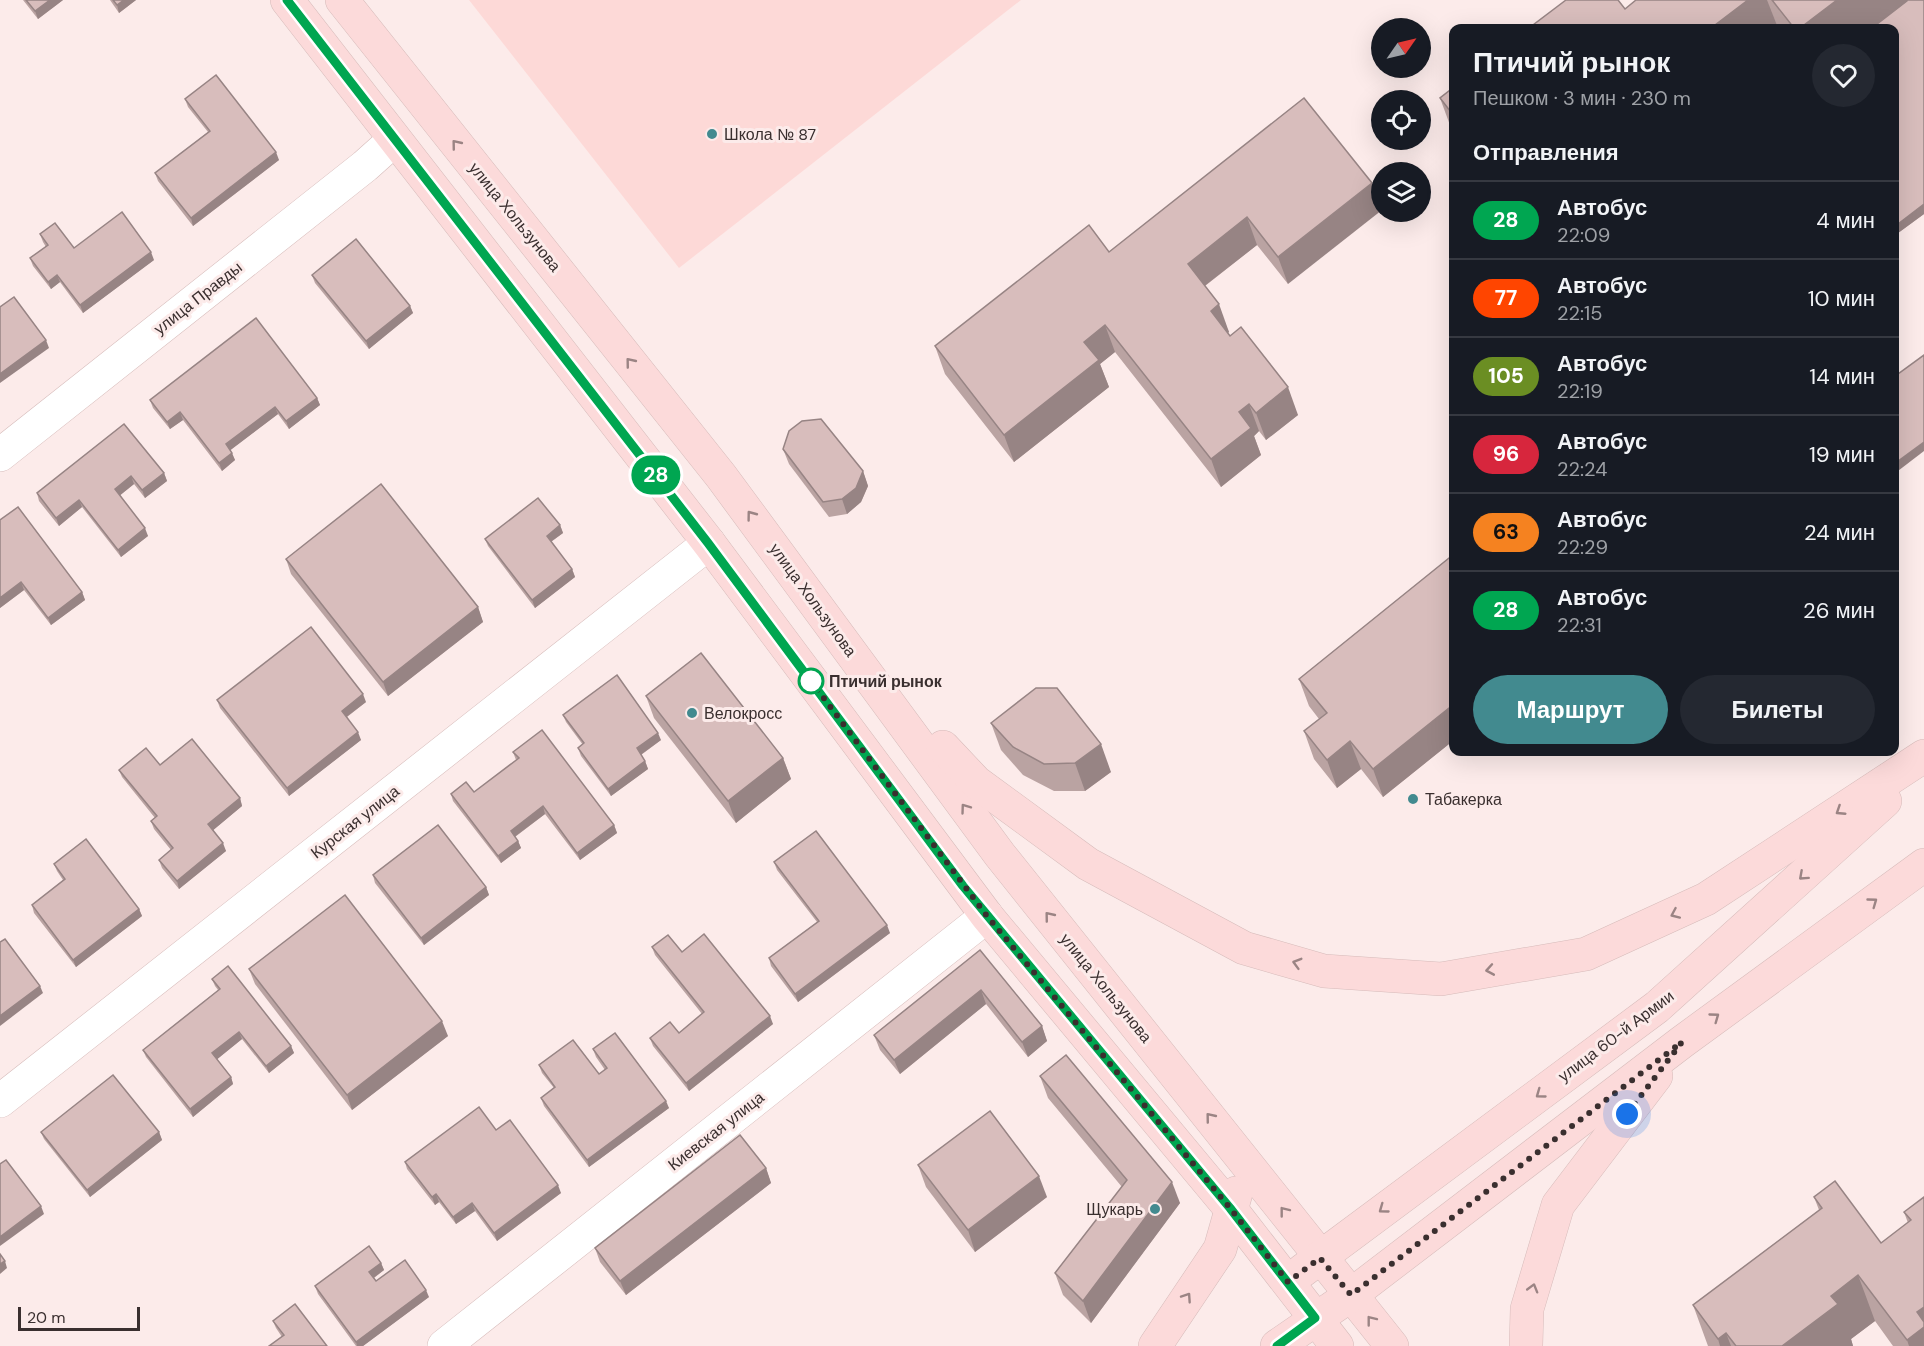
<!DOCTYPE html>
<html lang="ru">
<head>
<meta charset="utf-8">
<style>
  :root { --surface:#171b24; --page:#242831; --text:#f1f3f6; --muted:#9ea1a6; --line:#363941; --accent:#428a8f }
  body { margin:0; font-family:"DM Sans",sans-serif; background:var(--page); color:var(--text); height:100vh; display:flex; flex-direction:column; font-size:22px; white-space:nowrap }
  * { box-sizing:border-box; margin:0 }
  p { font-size:20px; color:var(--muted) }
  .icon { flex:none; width:33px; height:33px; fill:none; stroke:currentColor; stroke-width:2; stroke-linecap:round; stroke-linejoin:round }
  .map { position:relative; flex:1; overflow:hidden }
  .drawer { position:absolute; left:1449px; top:24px; width:450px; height:732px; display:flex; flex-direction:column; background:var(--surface); border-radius:12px; box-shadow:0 6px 24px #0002 }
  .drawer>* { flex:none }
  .badge { padding:0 12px; border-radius:20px; font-size:21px; line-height:39px }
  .needle { width:39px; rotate:56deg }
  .fabs { position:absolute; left:1371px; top:18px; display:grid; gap:12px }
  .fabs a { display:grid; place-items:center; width:60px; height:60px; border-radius:50%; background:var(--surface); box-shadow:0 6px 24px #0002; font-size:30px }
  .scale { position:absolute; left:18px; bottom:15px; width:122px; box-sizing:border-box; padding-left:6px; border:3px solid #3a2f2f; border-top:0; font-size:16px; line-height:21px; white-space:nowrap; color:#3a2f2f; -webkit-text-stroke:4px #fcebea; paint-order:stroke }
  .you { position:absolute; width:30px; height:30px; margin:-15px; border:4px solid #fff; border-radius:50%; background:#1a73e8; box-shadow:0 0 0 9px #1a73e833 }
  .map>.badge { position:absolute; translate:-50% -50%; box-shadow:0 0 0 3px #fff }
  h2 { padding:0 24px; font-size:22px; line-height:54px }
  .round { display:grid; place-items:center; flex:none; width:63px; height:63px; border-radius:32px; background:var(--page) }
  .overview { display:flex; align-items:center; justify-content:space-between; height:102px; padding:0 24px }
  h1 { font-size:28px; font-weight:700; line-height:45px }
  .button { display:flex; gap:12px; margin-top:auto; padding:12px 24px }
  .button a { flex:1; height:69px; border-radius:36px; background:var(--accent); color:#fff; font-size:24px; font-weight:700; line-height:69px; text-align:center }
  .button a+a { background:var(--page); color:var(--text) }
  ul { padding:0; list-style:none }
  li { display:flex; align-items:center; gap:18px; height:78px; padding:0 24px; border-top:2px solid var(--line) }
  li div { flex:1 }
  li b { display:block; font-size:22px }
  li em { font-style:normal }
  li .badge { min-width:66px; font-weight:700; text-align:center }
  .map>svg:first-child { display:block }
</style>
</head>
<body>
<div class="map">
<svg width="1924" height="1346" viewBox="0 0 1924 1346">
  <rect width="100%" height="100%" fill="#fcebea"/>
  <polygon fill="#fdd9d7" points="469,0 1021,0 679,268"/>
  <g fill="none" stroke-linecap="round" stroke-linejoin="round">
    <g stroke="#d6bbba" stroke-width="34">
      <g id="minor">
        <polyline points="0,455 365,166 394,140"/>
        <polyline points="0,1101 709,543"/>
        <polyline points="444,1346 987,916"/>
      </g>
    </g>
    <g stroke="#d6bbba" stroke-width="34">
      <g id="secondary">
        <polyline points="287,0 709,543 987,916 1230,1208 1337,1346"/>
        <polyline points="342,0 721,476 1000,855 1392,1346"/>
        <polyline points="943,747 976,782 1088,864 1244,948 1324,971 1441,979 1586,954 1706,899 1924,756"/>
        <polyline points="1302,1271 1657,1007 1885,801"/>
        <polyline points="1155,1346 1220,1249 1236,1193"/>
        <polyline points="1277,1346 1351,1295 1682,1042 1924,865"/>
        <polyline points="1526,1346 1527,1309 1558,1205 1656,1076"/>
      </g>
    </g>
    <use href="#minor" stroke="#fff" stroke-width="33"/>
    <use href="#secondary" stroke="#fcdada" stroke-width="33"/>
  </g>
  <g fill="#baa3a2">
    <polygon points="23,0 63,0 38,19"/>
    <polygon points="110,0 136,0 119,13"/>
    <polygon points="1636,0 1924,0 1924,214 1894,236 1894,28 1529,28 1625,9"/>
    <polygon points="1454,87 1454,136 1440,98"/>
    <polygon points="1304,98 1288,284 1257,245 1205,286 1229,332 1228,333 1298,415 1266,440 1259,431 1254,436 1261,455 1221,487 1115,352 1100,364 1109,387 1014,462 945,374 935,346 1109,252"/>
    <polygon points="185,99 279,160 193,226 158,181 155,173 208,132 188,107"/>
    <polygon points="40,234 74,248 154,260 83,313 60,282 51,289 33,266 30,258 46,247 43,242"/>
    <polygon points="312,275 410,306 413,313 369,349 315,283"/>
    <polygon points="317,398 320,405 289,429 278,414 230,450 235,460 222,471 183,420 170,429 153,408 150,400"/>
    <polygon points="124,424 164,473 167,481 145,498 134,484 120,495 148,536 121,557 82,507 59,526 39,501 37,493"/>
    <polygon points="783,449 863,471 868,486 861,502 847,514 829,517 789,464"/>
    <polygon points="0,520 82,592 85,600 51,625 24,590 0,608"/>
    <polygon points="560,525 563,533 551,542 572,569 575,577 535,608 488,546 485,539"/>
    <polygon points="1454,554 1454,740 1383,797 1361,769 1337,788 1314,759 1304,731 1319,719 1309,706 1299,679"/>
    <polygon points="286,559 478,607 483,622 388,696 291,574"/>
    <polygon points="646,696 783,758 791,779 736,823 654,718"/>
    <polygon points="217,700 366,702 347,717 361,740 289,796 220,708"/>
    <polygon points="563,715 661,740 641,755 645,761 648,769 611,796 581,756 578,748 583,745 566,722"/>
    <polygon points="991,723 1111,772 1085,791 1054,791 1023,775 1001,750"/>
    <polygon points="513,752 614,825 617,833 580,860 545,814 515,837 518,841 521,848 501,863 453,801 451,794 474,792 516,760"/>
    <polygon points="160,765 240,798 242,806 213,830 226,851 179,889 162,868 159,860 171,850 154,829 151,821 155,818 122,777 119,770"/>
    <polygon points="774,862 890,933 798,1002 771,966 769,958 817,922 777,870"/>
    <polygon points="54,864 139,909 142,916 76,967 34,913 32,905 63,880 57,871"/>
    <polygon points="373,875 486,887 489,895 424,945 375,883"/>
    <polygon points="652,947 682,952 773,1024 689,1091 653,1046 650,1038 679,1033 702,1014 655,955"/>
    <polygon points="980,950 1042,1026 1047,1041 1028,1057 986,1004 900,1074 880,1050 874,1035"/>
    <polygon points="249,969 448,1036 352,1110 255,984"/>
    <polygon points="212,979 291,1046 294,1053 269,1073 242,1039 217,1059 231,1077 233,1084 193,1117 146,1057 143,1050 218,990 215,986"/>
    <polygon points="593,1049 669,1108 589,1167 544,1106 541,1098 554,1088 542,1073 539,1065 599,1074 605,1070 596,1057"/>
    <polygon points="1040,1076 1180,1203 1091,1323 1063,1295 1055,1273 1122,1187 1048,1098"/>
    <polygon points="496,1130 561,1193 497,1241 475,1211 456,1224 439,1202 435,1205 407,1169 405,1162"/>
    <polygon points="41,1132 159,1132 162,1140 90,1197 44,1139"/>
    <polygon points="918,1165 1047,1197 975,1252 926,1187"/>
    <polygon points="766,1168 771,1183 626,1295 600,1262 595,1248"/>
    <polygon points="1814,1197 1881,1243 1908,1223 1904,1212 1924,1197 1924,1346 1893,1346 1875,1321 1851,1339 1853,1346 1708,1346 1693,1305 1819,1210"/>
    <polygon points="381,1263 384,1270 374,1278 376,1281 429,1297 363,1346 356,1346 318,1294 315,1286"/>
    <polygon points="273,1321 327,1346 282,1337 276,1328"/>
  </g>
  <g fill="#978484">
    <polygon points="50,0 63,0 38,19 35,11"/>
    <polygon points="124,0 136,0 119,13 117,5"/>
    <polygon points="1748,0 1767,0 1778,28 1711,28"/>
    <polygon points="1837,0 1907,0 1910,9 1884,28 1800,28"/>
    <polygon points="276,152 279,160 193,226 191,218"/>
    <polygon points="1372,183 1382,210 1288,284 1278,257"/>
    <polygon points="1924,204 1924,214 1894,236 1894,227"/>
    <polygon points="1247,217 1257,245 1198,291 1188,264"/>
    <polygon points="151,252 154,260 83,313 80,305"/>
    <polygon points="57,275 60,282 51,289 48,282"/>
    <polygon points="1219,304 1229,332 1221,338 1211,311"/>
    <polygon points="410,306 413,313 369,349 366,341"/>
    <polygon points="1105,325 1115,352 1100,364 1109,387 1014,462 1004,435 1084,342"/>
    <polygon points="46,340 49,348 0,383 0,374"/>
    <polygon points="1288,387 1298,415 1266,440 1256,413"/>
    <polygon points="317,398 320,405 289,429 286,421"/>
    <polygon points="1249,404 1259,431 1254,436 1261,455 1221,487 1211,459 1239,412"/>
    <polygon points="275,407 278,414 228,452 226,444"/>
    <polygon points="180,412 183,420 170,429 167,422"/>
    <polygon points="1924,442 1924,451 1894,474 1894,464"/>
    <polygon points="232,453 235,460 222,471 219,463"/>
    <polygon points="863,471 868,486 861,502 847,514 842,499"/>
    <polygon points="164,473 167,481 145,498 142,490"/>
    <polygon points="131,476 134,484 118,497 115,489"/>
    <polygon points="79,500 82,507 59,526 56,518"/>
    <polygon points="560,525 563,533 549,543 547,536"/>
    <polygon points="145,528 148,536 121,557 118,550"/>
    <polygon points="572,569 575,577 535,608 532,600"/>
    <polygon points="21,582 24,590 0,608 0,598"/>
    <polygon points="82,592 85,600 51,625 48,618"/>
    <polygon points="478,607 483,622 388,696 383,682"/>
    <polygon points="363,694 366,702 345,718 342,711"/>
    <polygon points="1454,704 1454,740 1383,797 1373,769"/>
    <polygon points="358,732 361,740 289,796 287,788"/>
    <polygon points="658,733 661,740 639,756 637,748"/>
    <polygon points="1350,741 1361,769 1337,788 1327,760"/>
    <polygon points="1101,744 1111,772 1085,791 1075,763"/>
    <polygon points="783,758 791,779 736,823 728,801"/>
    <polygon points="645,761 648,769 611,796 608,789"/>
    <polygon points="240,798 242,806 211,832 208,824"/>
    <polygon points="543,806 545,814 513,838 511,831"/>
    <polygon points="614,825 617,833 580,860 577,853"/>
    <polygon points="518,841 521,848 501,863 498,856"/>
    <polygon points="223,843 226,851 179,889 177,881"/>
    <polygon points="486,887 489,895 424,945 421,938"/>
    <polygon points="139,909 142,916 76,967 73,960"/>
    <polygon points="887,925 890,933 798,1002 795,994"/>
    <polygon points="40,986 43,993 0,1026 0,1016"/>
    <polygon points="981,990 986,1004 900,1074 894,1060"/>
    <polygon points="770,1016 773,1024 689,1091 686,1083"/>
    <polygon points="442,1021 448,1036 352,1110 347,1095"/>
    <polygon points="1042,1026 1047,1041 1028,1057 1022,1042"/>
    <polygon points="239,1032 242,1039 215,1061 212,1053"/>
    <polygon points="291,1046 294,1053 269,1073 266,1066"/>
    <polygon points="231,1077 233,1084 193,1117 190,1109"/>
    <polygon points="666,1101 669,1108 589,1167 587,1160"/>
    <polygon points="159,1132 162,1140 90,1197 87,1190"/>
    <polygon points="766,1168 771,1183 626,1295 620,1281"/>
    <polygon points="1039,1176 1047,1197 975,1252 968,1230"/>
    <polygon points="1172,1182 1180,1203 1091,1323 1083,1301"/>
    <polygon points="558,1185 561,1193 497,1241 494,1233"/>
    <polygon points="436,1194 439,1202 435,1205 432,1197"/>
    <polygon points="472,1203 475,1211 456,1224 453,1217"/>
    <polygon points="41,1206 44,1214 0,1246 0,1237"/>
    <polygon points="5,1261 7,1268 0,1274 0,1264"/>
    <polygon points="381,1263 384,1270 372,1279 369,1272"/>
    <polygon points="1858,1275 1875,1321 1851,1339 1853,1346 1782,1346 1831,1296"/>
    <polygon points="426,1290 429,1297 363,1346 357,1346 356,1342"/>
    <polygon points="1924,1307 1924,1346 1909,1346 1907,1340 1917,1312"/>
    <polygon points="1726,1333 1731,1346 1720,1346 1718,1339"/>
  </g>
  <g fill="#d8bdbc" stroke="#978484" stroke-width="1.5">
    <polygon points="26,0 50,0 35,11"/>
    <polygon points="113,0 124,0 117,5"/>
    <polygon points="1566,0 1618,0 1625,9 1636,0 1748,0 1711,28 1529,28"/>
    <polygon points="1772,0 1837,0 1800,28 1794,28"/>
    <polygon points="1907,0 1924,0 1924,204 1894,227 1894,28 1872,28 1907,1"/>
    <polygon points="216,75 276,152 191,218 155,173 210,131 185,99"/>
    <polygon points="1454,87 1454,116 1440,98"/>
    <polygon points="1304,98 1372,183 1278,257 1247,217 1188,264 1219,304 1211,311 1230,336 1241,327 1288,387 1256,413 1249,404 1239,412 1251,428 1211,459 1105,325 1084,342 1099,360 1004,435 935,346 1089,225 1109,252"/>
    <polygon points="122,212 151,252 80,305 57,275 48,282 30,258 48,245 40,234 55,223 74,248"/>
    <polygon points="356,239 410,306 366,341 312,275"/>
    <polygon points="14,297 46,340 0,374 0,307"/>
    <polygon points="256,318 317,398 286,421 275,407 226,444 232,453 219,463 180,412 167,422 150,400"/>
    <polygon points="1924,355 1924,442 1894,464 1894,377"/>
    <polygon points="821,419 863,471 856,488 842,499 823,502 783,449 789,431 802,421"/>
    <polygon points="124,424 164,473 142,490 131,476 115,489 145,528 118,550 79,500 56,518 37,493"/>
    <polygon points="381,484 478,607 383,682 286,559"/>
    <polygon points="538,498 560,525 547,536 572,569 532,600 485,539"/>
    <polygon points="18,507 82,592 48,618 21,582 0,598 0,520"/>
    <polygon points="1454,554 1454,704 1373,769 1350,741 1327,760 1304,731 1327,713 1299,679"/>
    <polygon points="311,627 363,694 342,711 358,732 287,788 217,700"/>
    <polygon points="701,653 783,758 728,801 646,696"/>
    <polygon points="617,675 658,733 637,748 645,761 608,789 578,748 584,743 563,715"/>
    <polygon points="1036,688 1057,688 1101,744 1075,763 1044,764 1013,747 991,723"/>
    <polygon points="542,730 614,825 577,853 543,806 511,831 518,841 498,856 451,794 466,782 474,792 519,758 513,752"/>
    <polygon points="192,739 240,798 208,824 223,843 177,881 159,860 173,848 151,821 157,816 119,770 146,748 160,765"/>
    <polygon points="438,825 486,887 421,938 373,875"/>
    <polygon points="816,831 887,925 795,994 769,958 819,921 774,862"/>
    <polygon points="86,839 139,909 73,960 32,905 65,879 54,864"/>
    <polygon points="345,895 442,1021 347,1095 249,969"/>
    <polygon points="704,934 770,1016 686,1083 650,1038 670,1022 679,1033 704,1012 652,947 668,935 682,952"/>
    <polygon points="5,939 40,986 0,1016 0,942"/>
    <polygon points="980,950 1042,1026 1022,1042 981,990 894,1060 874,1035"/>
    <polygon points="228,966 291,1046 266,1066 239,1032 212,1053 231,1077 190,1109 143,1050 220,989 212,979"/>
    <polygon points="615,1033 666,1101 587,1160 541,1098 555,1087 539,1065 573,1040 599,1074 607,1068 593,1049"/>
    <polygon points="1066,1055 1172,1182 1083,1301 1055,1273 1127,1180 1040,1076"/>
    <polygon points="113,1075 159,1132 87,1190 41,1132"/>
    <polygon points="479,1107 496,1130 510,1120 558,1185 494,1233 472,1203 453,1217 436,1194 432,1197 405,1162"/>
    <polygon points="990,1111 1039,1176 968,1230 918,1165"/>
    <polygon points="740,1135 766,1168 620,1281 595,1248"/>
    <polygon points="6,1160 41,1206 0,1237 0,1164"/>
    <polygon points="1835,1181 1881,1243 1911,1220 1904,1212 1924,1197 1924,1307 1917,1312 1924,1322 1924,1327 1907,1340 1858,1275 1831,1296 1838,1304 1782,1346 1736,1346 1726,1333 1718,1339 1693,1305 1822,1208 1814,1197"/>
    <polygon points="369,1246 381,1263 369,1272 376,1281 405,1260 426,1290 356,1342 315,1286"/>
    <polygon points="0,1254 5,1261 0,1264"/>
    <polygon points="295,1304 327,1346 269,1346 284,1335 273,1321"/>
  </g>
  <defs><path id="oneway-chevron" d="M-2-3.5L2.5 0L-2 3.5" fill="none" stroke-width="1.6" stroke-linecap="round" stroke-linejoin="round" transform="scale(1.5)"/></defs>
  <g stroke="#9b8484">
    <use href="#oneway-chevron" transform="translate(456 144) rotate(-129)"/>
    <use href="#oneway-chevron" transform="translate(630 362) rotate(-129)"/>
    <use href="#oneway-chevron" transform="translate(751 515) rotate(-127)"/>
    <use href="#oneway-chevron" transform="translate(965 808) rotate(-126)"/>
    <use href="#oneway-chevron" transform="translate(1840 811) rotate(147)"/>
    <use href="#oneway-chevron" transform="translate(1803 876) rotate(138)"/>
    <use href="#oneway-chevron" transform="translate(1873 902) rotate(-36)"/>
    <use href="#oneway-chevron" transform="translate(1675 914) rotate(156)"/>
    <use href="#oneway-chevron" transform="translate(1049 916) rotate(-129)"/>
    <use href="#oneway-chevron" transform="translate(1297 963) rotate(-164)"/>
    <use href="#oneway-chevron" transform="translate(1490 970) rotate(170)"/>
    <use href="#oneway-chevron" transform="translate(1715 1017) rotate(-36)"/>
    <use href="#oneway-chevron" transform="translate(1540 1094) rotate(144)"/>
    <use href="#oneway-chevron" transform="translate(1210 1117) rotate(-129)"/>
    <use href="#oneway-chevron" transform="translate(1383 1209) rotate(144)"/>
    <use href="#oneway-chevron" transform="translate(1284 1211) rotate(-128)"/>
    <use href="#oneway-chevron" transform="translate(1533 1288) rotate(-74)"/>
    <use href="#oneway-chevron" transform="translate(1187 1297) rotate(-56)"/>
    <use href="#oneway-chevron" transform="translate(1371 1320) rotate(-128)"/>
  </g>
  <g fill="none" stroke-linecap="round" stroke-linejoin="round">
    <g stroke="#fff" stroke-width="14">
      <polyline id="line" points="287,0 708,543 963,886 1230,1208 1315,1318 1277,1346"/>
    </g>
    <use href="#line" stroke="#00a651" stroke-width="9"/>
    <polyline stroke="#3a2f2f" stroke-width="6" stroke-dasharray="0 10.8" points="811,681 987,916 1230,1208 1288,1282 1320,1258 1351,1295 1682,1042 1627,1114"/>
  </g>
  <g fill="#428a8f" stroke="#fcebea" stroke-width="2">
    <circle cx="712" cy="134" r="6"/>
    <circle cx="692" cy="713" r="6"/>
    <circle cx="1413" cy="799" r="6"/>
    <circle cx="1155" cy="1209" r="6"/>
  </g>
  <circle fill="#fff" stroke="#00a651" stroke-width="3" cx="811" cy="681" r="12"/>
  <g text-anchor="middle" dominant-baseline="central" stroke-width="6" stroke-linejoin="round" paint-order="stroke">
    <g font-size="16" fill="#3a2f2f" stroke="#fcebea" text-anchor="start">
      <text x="724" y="134">Школа № 87</text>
      <text x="704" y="713">Велокросс</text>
      <text x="1425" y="799">Табакерка</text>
      <text x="1143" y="1209" text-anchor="end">Щукарь</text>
    </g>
    <g font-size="16" fill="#3a2f2f" stroke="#fcebea">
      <text transform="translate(515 217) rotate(51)">улица Хользунова</text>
      <text transform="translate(198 298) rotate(-38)">улица Правды</text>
      <text transform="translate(813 600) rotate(54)">улица Хользунова</text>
      <text transform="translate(355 822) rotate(-38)">Курская улица</text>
      <text transform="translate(1106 988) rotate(51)">улица Хользунова</text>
      <text transform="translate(1616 1036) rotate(-37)">улица 60-й Армии</text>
      <text transform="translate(716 1131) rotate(-38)">Киевская улица</text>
    </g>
    <g font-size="16" font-weight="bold" fill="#3a2f2f" stroke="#fcebea" text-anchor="start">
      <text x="829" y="681">Птичий рынок</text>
    </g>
  </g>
</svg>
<div class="fabs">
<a><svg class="needle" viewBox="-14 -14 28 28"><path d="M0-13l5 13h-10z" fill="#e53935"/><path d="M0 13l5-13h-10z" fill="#9ea1a6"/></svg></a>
<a><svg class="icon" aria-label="locate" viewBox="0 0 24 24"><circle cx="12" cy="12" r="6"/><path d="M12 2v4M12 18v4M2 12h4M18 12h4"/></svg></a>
<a><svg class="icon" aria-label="layers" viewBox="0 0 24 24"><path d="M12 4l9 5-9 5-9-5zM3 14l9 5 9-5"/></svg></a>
</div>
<div class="scale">20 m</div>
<div class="you" style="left:1627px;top:1114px"></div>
<b class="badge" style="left:656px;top:475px;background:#00a651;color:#fff">28</b>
<section class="drawer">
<div class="overview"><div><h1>Птичий рынок</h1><p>Пешком · 3 мин · 230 m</p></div><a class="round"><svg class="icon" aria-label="heart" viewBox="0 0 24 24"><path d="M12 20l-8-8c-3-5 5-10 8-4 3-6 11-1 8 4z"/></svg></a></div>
<h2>Отправления</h2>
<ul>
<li><span class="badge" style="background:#00a651;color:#fff">28</span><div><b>Автобус</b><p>22:09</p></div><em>4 мин</em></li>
<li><span class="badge" style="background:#ff4500;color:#fff">77</span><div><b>Автобус</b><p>22:15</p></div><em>10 мин</em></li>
<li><span class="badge" style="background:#6b8e23;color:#fff">105</span><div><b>Автобус</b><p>22:19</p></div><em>14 мин</em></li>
<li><span class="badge" style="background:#d7263d;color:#fff">96</span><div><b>Автобус</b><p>22:24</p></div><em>19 мин</em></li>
<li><span class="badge" style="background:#f58220;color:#111">63</span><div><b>Автобус</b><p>22:29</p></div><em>24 мин</em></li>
<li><span class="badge" style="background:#00a651;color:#fff">28</span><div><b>Автобус</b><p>22:31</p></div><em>26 мин</em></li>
</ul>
<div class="button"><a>Маршрут</a><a>Билеты</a></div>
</section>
</div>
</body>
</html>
